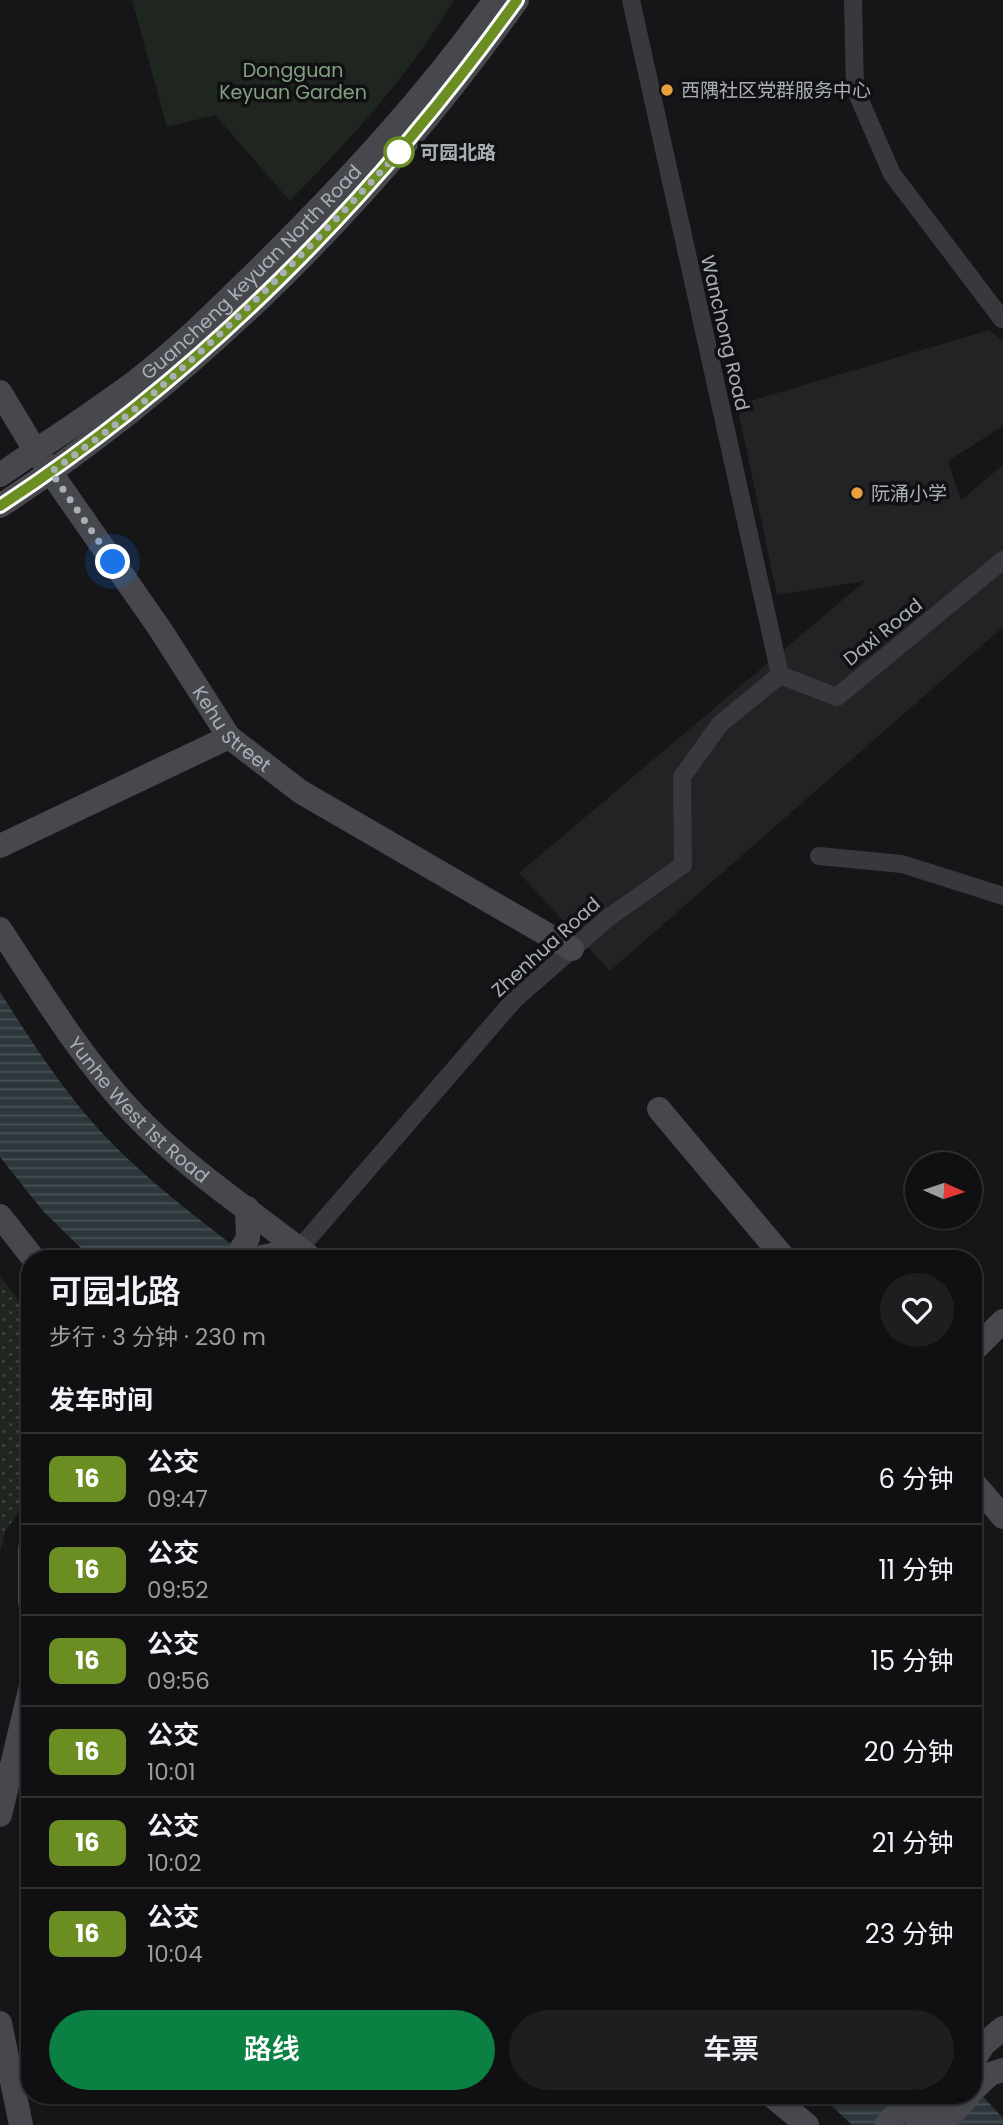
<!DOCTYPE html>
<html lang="zh">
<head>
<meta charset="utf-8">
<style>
  :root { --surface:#101012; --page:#1e1e20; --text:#f1f3f6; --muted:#9c9d9f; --line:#303032; --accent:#0b8043 }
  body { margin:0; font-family:Poppins,"Noto Sans SC",sans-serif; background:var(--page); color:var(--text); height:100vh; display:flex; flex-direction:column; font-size:26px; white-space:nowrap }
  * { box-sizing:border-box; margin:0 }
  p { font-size:23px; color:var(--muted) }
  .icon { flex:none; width:38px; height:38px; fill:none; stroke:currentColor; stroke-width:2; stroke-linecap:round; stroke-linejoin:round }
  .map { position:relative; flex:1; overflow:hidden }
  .drawer { position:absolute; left:21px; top:1250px; width:961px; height:854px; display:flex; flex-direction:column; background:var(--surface); border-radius:28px; box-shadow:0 2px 5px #0004,0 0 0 2px var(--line) }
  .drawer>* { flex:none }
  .badge { padding:0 14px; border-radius:10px; font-size:24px; line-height:46px }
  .needle { width:46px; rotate:93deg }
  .fabs { position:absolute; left:905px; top:1152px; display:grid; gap:14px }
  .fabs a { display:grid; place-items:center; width:77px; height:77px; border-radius:50%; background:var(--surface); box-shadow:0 2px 5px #0004,0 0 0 2px var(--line); font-size:35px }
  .you { position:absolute; width:35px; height:35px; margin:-18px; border:5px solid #fff; border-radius:50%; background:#1a73e8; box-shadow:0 0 0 10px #1a73e833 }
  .map>.badge { position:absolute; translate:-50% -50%; box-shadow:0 0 0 4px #fff }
  h2 { padding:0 28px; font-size:26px; line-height:63px }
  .round { display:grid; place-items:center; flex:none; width:74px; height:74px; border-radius:37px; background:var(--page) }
  .headline { display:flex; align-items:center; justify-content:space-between; height:119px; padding:0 28px }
  h1 { font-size:33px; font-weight:600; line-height:52px }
  .cta { display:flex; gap:14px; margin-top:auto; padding:14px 28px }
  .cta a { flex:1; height:80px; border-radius:42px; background:var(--accent); color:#fff; font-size:28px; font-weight:600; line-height:80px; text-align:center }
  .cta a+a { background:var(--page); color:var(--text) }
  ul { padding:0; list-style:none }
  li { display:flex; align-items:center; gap:21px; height:91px; padding:0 28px; border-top:2px solid var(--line) }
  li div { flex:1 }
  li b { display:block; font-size:26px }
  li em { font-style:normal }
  li .badge { min-width:77px; font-weight:700; text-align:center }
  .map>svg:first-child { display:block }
</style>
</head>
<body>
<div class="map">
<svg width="1003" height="2125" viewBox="0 0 1003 2125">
  <defs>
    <pattern id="grass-dots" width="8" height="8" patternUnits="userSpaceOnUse" patternTransform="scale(1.75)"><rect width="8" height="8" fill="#1f261f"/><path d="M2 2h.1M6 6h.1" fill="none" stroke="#3d433d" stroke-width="1.8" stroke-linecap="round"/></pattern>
    <pattern id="water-rules" width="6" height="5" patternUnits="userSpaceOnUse" patternTransform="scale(1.75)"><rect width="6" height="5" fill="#2d363b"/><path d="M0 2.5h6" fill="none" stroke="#495155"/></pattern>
  </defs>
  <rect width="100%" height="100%" fill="#161618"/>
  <polygon fill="#222325" points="989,330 1003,341 1003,426 948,461 961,500 1003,465 1003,627 610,971 519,873 865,581 777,595 737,405"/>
  <polygon fill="url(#grass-dots)" points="0,1277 30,1315 30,1494 5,1532 0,1552"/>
  <path fill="#1f261f" d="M132,0h322c-45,76 -103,138 -164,201l-75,-86 -48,12z"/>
  <g fill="url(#water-rules)">
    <path d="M0,992c32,50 63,99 103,142 44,47 96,85 146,124h-158l-48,-47 -43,-54z"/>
    <polygon points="973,2086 1003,2118 1003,2125 852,2125 820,2095 973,2095"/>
  </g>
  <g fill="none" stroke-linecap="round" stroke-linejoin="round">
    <g stroke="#38393d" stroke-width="18">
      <polyline points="631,0 780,675"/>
      <polyline points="853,0 855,89 892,174 1002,319"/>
      <polyline points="780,675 837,697 1003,560"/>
      <polyline points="819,856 902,864 1003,896"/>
      <polyline points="299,1249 514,1000 609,917 683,865 682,777 720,724 780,675"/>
    </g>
    <g stroke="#46484d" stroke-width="24">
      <path id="s1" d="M0,392l35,58 125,179 69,108 72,55 271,157"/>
      <path id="s2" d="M0,475c45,-31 92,-61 136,-94 44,-33 85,-75 125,-114 84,-83 165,-170 234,-267"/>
      <path d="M0,506c201,-131 378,-310 517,-506"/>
      <polyline points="0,846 229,737"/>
      <path id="s3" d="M0,929c42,64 81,129 134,185 52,54 118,98 177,144"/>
      <polyline points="659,1109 784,1258"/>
      <polyline points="0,1216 33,1258"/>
      <polyline points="236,1258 248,1238 247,1208"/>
      <polyline points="258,1258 299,1249"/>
      <polyline points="973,1351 1003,1321"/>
      <polyline points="973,1482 1003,1517"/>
      <polyline points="30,1549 30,1602"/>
      <polyline points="0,1815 30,1690"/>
      <polyline points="0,2023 21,2125"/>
      <polyline points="973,2061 984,2044 1003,2028"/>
      <polyline points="973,2090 990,2074 1003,2070"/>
      <polyline points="771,2095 807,2125"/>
      <polyline points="886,2125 914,2095"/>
      <polyline points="917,2125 945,2095"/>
      <polyline points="942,2125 969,2095"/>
    </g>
  </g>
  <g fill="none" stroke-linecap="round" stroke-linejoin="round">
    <g stroke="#fff" stroke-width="16">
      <path id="line" d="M0,506c202,-132 377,-310 517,-506"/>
    </g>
    <use href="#line" stroke="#6b8e23" stroke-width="10"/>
    <path stroke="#a9afb7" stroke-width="7" stroke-dasharray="0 12.6" d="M113,562l-62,-90c33,-24 67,-48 97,-74 89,-76 172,-160 251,-246"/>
  </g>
  <g fill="#e8a13e" stroke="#111113" stroke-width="2.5">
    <circle cx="667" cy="90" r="7"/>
    <circle cx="857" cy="493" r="7"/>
  </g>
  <circle fill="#fff" stroke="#6b8e23" stroke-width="3.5" cx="399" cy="152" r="14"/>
  <g text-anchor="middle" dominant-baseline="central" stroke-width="7" stroke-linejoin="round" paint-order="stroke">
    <g font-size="19" fill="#82a181" stroke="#111113">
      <text x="293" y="70">Dongguan<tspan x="293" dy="22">Keyuan Garden</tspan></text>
    </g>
    <g font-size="19" fill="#a9afb7" stroke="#111113" text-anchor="start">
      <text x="681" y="90">西隅社区党群服务中心</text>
      <text x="871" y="493">阮涌小学</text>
    </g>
    <g font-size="19" font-weight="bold" fill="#a9afb7" stroke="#111113" text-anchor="start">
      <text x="420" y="152">可园北路</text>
    </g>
    <g font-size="19" fill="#a9afb7" stroke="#111113">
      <text stroke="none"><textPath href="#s2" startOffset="324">Guancheng keyuan North Road</textPath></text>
      <text transform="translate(725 333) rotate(77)">Wanchong Road</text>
      <text transform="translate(883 632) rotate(-39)">Daxi Road</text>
      <text stroke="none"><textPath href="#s1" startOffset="410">Kehu Street</textPath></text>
      <text transform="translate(546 947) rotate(-42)">Zhenhua Road</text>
      <text stroke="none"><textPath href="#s3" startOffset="229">Yunhe West 1st Road</textPath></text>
    </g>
  </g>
</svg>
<div class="fabs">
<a><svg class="needle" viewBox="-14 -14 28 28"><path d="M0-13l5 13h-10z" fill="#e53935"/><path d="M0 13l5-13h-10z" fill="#9c9d9f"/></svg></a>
</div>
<div class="you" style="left:113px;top:562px"></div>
<section class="drawer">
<div class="headline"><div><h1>可园北路</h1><p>步行 · 3 分钟 · 230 m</p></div><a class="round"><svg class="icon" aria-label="heart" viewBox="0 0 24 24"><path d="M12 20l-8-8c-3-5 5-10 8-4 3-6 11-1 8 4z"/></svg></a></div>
<h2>发车时间</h2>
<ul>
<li><span class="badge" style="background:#6b8e23;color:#fff">16</span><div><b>公交</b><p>09:47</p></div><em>6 分钟</em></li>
<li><span class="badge" style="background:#6b8e23;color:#fff">16</span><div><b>公交</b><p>09:52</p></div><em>11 分钟</em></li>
<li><span class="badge" style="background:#6b8e23;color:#fff">16</span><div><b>公交</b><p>09:56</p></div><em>15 分钟</em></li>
<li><span class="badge" style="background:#6b8e23;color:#fff">16</span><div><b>公交</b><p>10:01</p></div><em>20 分钟</em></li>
<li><span class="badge" style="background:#6b8e23;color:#fff">16</span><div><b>公交</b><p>10:02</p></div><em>21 分钟</em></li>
<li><span class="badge" style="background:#6b8e23;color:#fff">16</span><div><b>公交</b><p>10:04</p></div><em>23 分钟</em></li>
</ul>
<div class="cta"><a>路线</a><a>车票</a></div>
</section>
</div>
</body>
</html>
